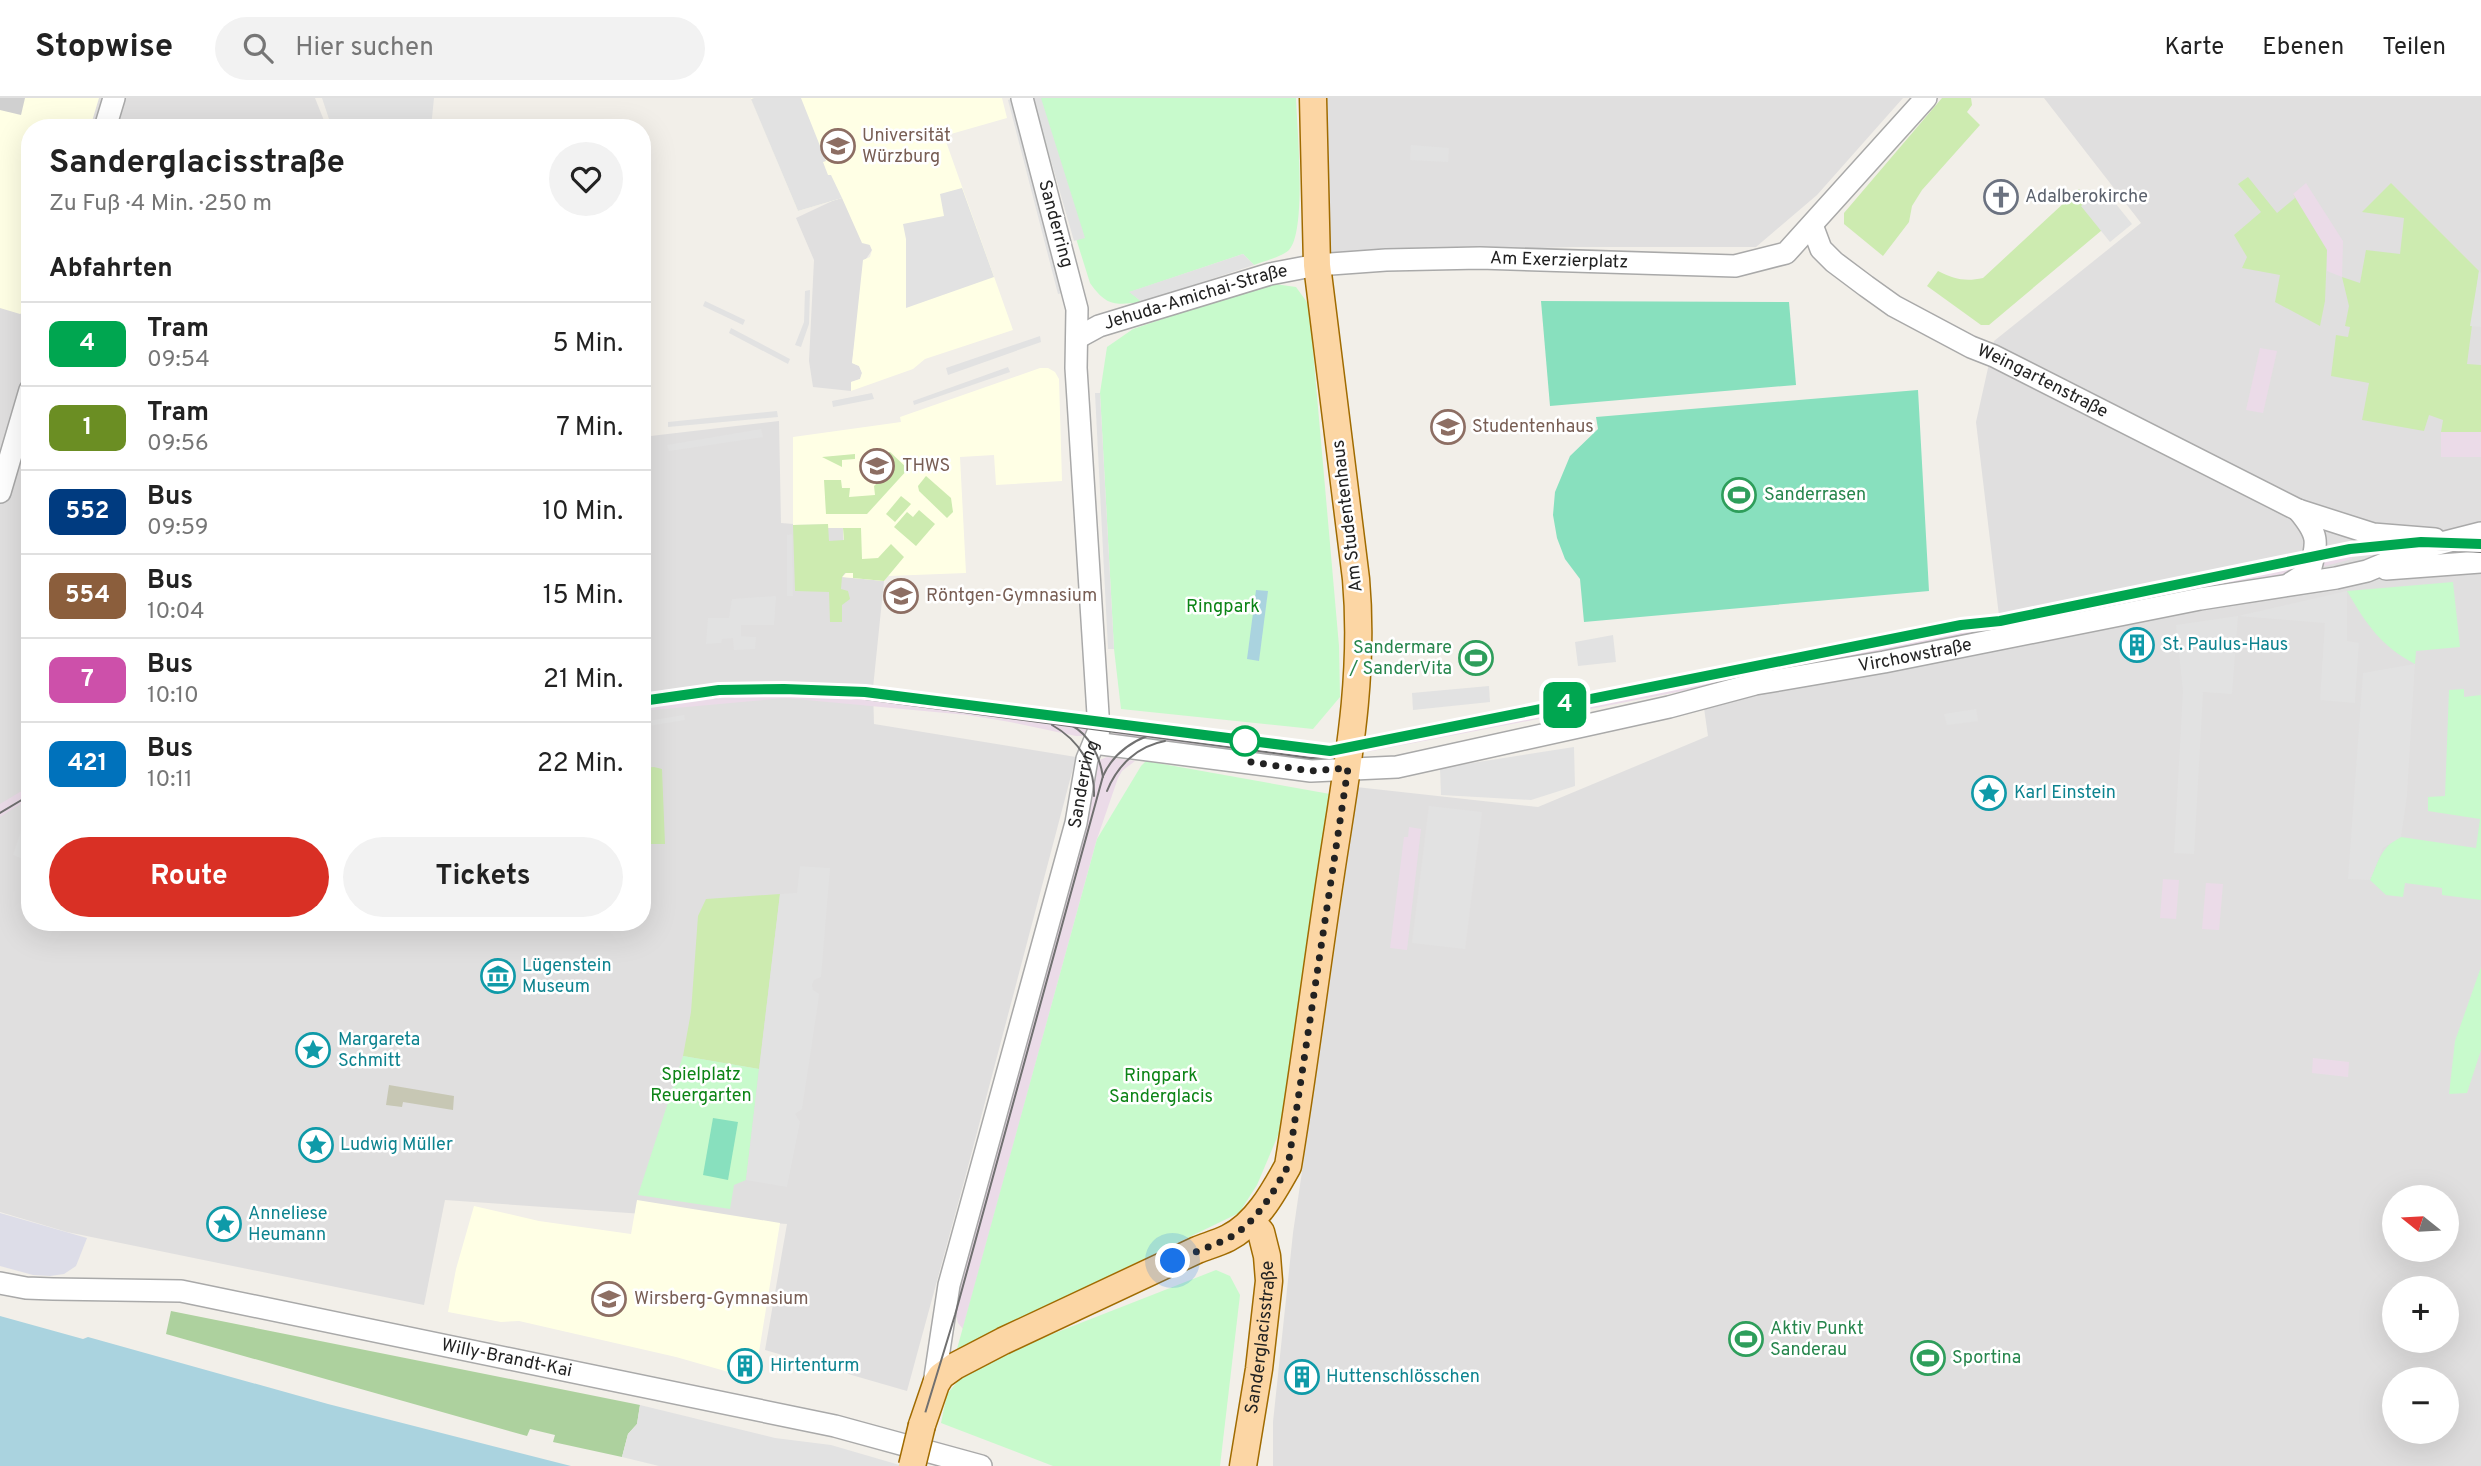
<!DOCTYPE html>
<html lang="de">
<head>
<meta charset="utf-8">
<style>
  :root { --surface:#fff; --page:#f2f2f2; --text:#222; --muted:#767676; --line:#e0e0e0; --accent:#d93025 }
  body { margin:0; font-family:Overpass,sans-serif; background:var(--page); color:var(--text); height:100vh; display:flex; flex-direction:column; font-size:26px; white-space:nowrap }
  * { box-sizing:border-box; margin:0 }
  p { font-size:23px; color:var(--muted) }
  .icon { flex:none; width:38px; height:38px; fill:none; stroke:currentColor; stroke-width:2; stroke-linecap:round; stroke-linejoin:round }
  .map { position:relative; flex:1; overflow:hidden }
  .drawer { position:absolute; left:21px; top:21px; width:630px; height:812px; display:flex; flex-direction:column; background:var(--surface); border-radius:28px; box-shadow:0 7px 28px #0002 }
  .drawer>* { flex:none }
  .badge { padding:0 14px; border-radius:10px; font-size:24px; line-height:46px }
  .needle { width:46px; rotate:288deg }
  .tools { position:absolute; left:2382px; top:1087px; display:grid; gap:14px }
  .tools a { display:grid; place-items:center; width:77px; height:77px; border-radius:50%; background:var(--surface); box-shadow:0 7px 28px #0002; font-size:35px }
  .you { position:absolute; width:35px; height:35px; margin:-18px; border:5px solid #fff; border-radius:50%; background:#1a73e8; box-shadow:0 0 0 10px #1a73e833 }
  .map>.badge { position:absolute; translate:-50% -50%; box-shadow:0 0 0 4px #fff }
  h2 { padding:0 28px; font-size:26px; line-height:63px }
  .round { display:grid; place-items:center; flex:none; width:74px; height:74px; border-radius:37px; background:var(--page) }
  .summary { display:flex; align-items:center; justify-content:space-between; height:119px; padding:0 28px }
  h1 { font-size:33px; font-weight:700; line-height:52px }
  .button { display:flex; gap:14px; margin-top:auto; padding:14px 28px }
  .button a { flex:1; height:80px; border-radius:42px; background:var(--accent); color:#fff; font-size:28px; font-weight:700; line-height:80px; text-align:center }
  .button a+a { background:var(--page); color:var(--text) }
  ul { padding:0; list-style:none }
  li { display:flex; align-items:center; gap:21px; height:84px; padding:0 28px; border-top:2px solid var(--line) }
  li div { flex:1 }
  li b { display:block; font-size:26px }
  li em { font-style:normal }
  li .badge { min-width:77px; font-weight:700; text-align:center }
  header { display:flex; align-items:center; gap:42px; box-sizing:border-box; height:98px; padding:0 35px; background:var(--surface); border-bottom:2px solid var(--line) }
  header strong { font-size:33px }
  nav { display:flex; gap:38px; margin-inline-start:auto; font-size:24px }
  .search { width:490px; height:63px; background:var(--page); display:flex; align-items:center; gap:18px; box-sizing:border-box; padding:0 24px; border-radius:38px; color:var(--muted); font-size:26px }
  .map>svg:first-child { display:block }
</style>
</head>
<body>
<header>
<strong>Stopwise</strong>
<div class="search"><svg class="icon" aria-label="search" viewBox="0 0 24 24"><circle cx="10" cy="10" r="6"/><path d="M15 15l6 6"/></svg>Hier suchen</div>
<nav><a>Karte</a><a>Ebenen</a><a>Teilen</a></nav>
</header>
<div class="map">
<svg width="2481" height="1368" viewBox="0 0 2481 1368">
  <rect width="100%" height="100%" fill="#f2efe9"/>
  <g fill="#e0dfdf" fill-rule="evenodd">
    <polygon points="0,0 315,0 327,30 30,30 30,824 642,824 642,339 779,323 781,425 843,430 846,475 843,479 884,483 873,590 874,626 1076,659 965,1080 907,1293 765,1252 787,1126 445,1102 424,1207 67,1134 0,1114"/>
    <polygon points="1327,0 1903,0 1817,97 1756,149 1572,149 1327,157"/>
    <path d="M2044,0h437v1368h-1208v-44l20,-189 52,-355 11,-91 182,20 170,-71 -9,-63 300,-57 -23,-194 18,-81 147,-118zM2394,1099h52v53h-52zM2394,1190h52v52h-52zM2394,1281h52v53h-52z"/>
    <polygon points="845,97 872,152 866,161 852,265 859,268 862,275 860,281 851,284 851,293 813,289 809,263 814,162 796,120"/>
  </g>
  <g fill="#ebdbe8">
    <polygon points="2306,85 2343,143 2342,179 2327,173 2327,152 2293,96"/>
    <polygon points="2260,250 2277,253 2263,315 2246,312"/>
    <rect x="2441" y="334" width="40" height="25"/>
    <polygon points="2349,446 2352,461 2276,481 2001,531 1999,518"/>
    <polygon points="1970,521 1972,537 1367,654 1368,643 1411,633"/>
    <polygon points="784,586 865,591 1090,617 1089,628 1088,633 1082,638 1076,638 1010,624 967,617 785,600 642,613 642,597"/>
    <polygon points="1111,620 1313,648 1330,649 1316,660 1302,663 1116,638 1111,630"/>
    <polygon points="1107,659 1135,663 1122,673 1118,680 1097,741 963,1231 958,1225 954,1209 1084,702 1097,663"/>
    <polygon points="30,688 30,700 0,719 0,706"/>
    <polygon points="1409,729 1421,731 1407,852 1390,850 1404,739 1408,739"/>
    <polygon points="2163,781 2179,782 2176,821 2160,820"/>
    <polygon points="2206,785 2223,786 2219,832 2202,831"/>
    <polygon points="2313,960 2349,964 2348,979 2312,975"/>
  </g>
  <g fill="#ffffe5">
    <polygon points="0,0 99,0 90,30 30,30 30,205 26,204 24,214 20,216 0,210"/>
    <polygon points="751,0 1002,0 1007,20 944,38 1013,232 925,261 913,271 851,293 851,284 860,281 862,275 859,268 852,265 863,162 870,159 872,152 870,147 862,145 842,100 798,113"/>
    <polygon points="1040,270 1048,270 1055,274 1059,281 1062,383 996,387 994,357 960,359 966,475 888,478 884,483 842,479 846,475 843,430 828,430 827,426 793,427 793,339 901,324 900,319"/>
    <polygon points="637,1102 780,1125 758,1260 738,1255 732,1275 676,1259 519,1223 501,1224 448,1214 456,1171 474,1108 539,1123 631,1136"/>
  </g>
  <polygon fill="#d0d0d0" points="0,0 25,0 21,17 0,12"/>
  <polygon fill="#c7c7b4" points="389,987 454,998 453,1012 403,1004 402,1009 386,1007"/>
  <g fill="#cdebb0">
    <polygon points="1942,0 1971,0 1972,7 1967,14 1980,27 1922,92 1912,108 1909,124 1883,158 1844,126 1844,115"/>
    <polygon points="2248,79 2277,115 2295,100 2293,96 2327,152 2325,203 2320,228 2275,204 2280,177 2242,170 2247,159 2234,137 2261,114 2238,86"/>
    <polygon points="2391,85 2479,173 2467,266 2481,267 2481,334 2441,334 2443,322 2429,317 2424,333 2362,322 2369,285 2331,278 2336,237 2348,239 2350,229 2345,228 2349,208 2342,179 2360,185 2366,152 2400,156 2404,120 2362,114"/>
    <path d="M2079,91l29,36 -119,100h-8l-54,-39 11,-15c16,8 27,11 45,7z"/>
    <polygon points="890,354 908,371 867,416 826,416 824,382 841,382 842,390 850,390 849,399 875,397 874,388 881,381 879,377 879,366 876,364 879,363 879,355"/>
    <polygon points="855,356 855,361 842,362 842,369 822,359"/>
    <polygon points="926,378 951,400 953,414 947,420 919,393 918,388"/>
    <polygon points="901,398 911,406 895,424 886,416"/>
    <polygon points="919,412 935,426 916,448 894,429 907,414 913,419"/>
    <polygon points="828,426 829,443 844,442 843,430 861,430 862,461 878,460 891,446 904,459 884,483 853,480 853,475 845,475 842,479 841,491 848,493 850,501 842,507 842,524 830,524 829,494 795,493 793,427"/>
    <polygon points="654,669 662,671 665,746 642,746 642,670"/>
    <polygon points="780,796 759,971 683,958 691,914 698,818 706,801"/>
  </g>
  <polygon fill="#add19e" points="171,1213 640,1307 637,1326 628,1336 622,1359 553,1344 555,1337 530,1331 527,1338 166,1236"/>
  <g fill="#c8facc">
    <path d="M1032,0h264c1,29 11,133 -7,152 -8,7 -25,11 -35,15l-11,-11 -113,38 12,10c-27,3 -35,5 -52,-19z"/>
    <polygon points="1268,185 1296,189 1309,207 1339,548 1340,599 1313,631 1121,611 1114,551 1100,295 1107,249 1133,231"/>
    <path d="M2453,484l7,65 -44,4 -1,13c-34,-18 -49,-40 -68,-73z"/>
    <path d="M2464,591v8l17,-2v205l-39,-5v-7l-37,-5 -2,14 -17,-2 -16,-15c8,-18 12,-35 31,-43l75,11 4,-29 -52,-8v-14l17,-1 4,-106z"/>
    <polygon points="1146,663 1330,696 1282,1028 1257,1087 1239,1115 957,1251 1097,741 1141,668"/>
    <polygon points="2481,869 2481,952 2467,995 2449,996 2455,943"/>
    <polygon points="683,958 759,971 746,1082 734,1087 730,1111 638,1097"/>
    <polygon points="1216,1172 1230,1178 1240,1197 1220,1368 1053,1368 941,1325 947,1296 958,1283 1004,1255"/>
  </g>
  <g fill="#88e0be">
    <polygon points="1541,203 1789,204 1796,287 1550,308"/>
    <polygon points="1918,292 1929,493 1584,524 1580,481 1565,461 1557,440 1553,417 1555,394 1570,358 1598,331 1596,319"/>
    <polygon points="713,1020 738,1024 728,1082 703,1077"/>
  </g>
  <g fill="#e2e2e2">
    <polygon points="322,0 434,0 431,30 332,30"/>
    <polygon points="754,0 801,0 826,63 823,64 828,77 831,77 842,100 798,113 751,1"/>
    <polygon points="1013,0 1065,194 1058,196 1008,2"/>
    <polygon points="1033,0 1041,0 1085,140 1074,143"/>
    <polygon points="1411,47 1449,50 1448,64 1410,62"/>
    <polygon points="962,90 994,179 906,210 906,141 903,126 944,118 940,96"/>
    <polygon points="2103,90 2132,126 2110,144 2081,108"/>
    <polygon points="1243,156 1254,167 1142,204 1129,194"/>
    <polygon points="2479,173 2481,175 2481,229 2470,228"/>
    <polygon points="810,192 809,226 801,249 795,247 804,224 805,193"/>
    <polygon points="705,203 745,222 743,227 703,208"/>
    <polygon points="731,230 790,261 788,266 729,235"/>
    <polygon points="1040,238 1041,244 948,277 946,270"/>
    <polygon points="1008,269 1010,274 914,307 913,303"/>
    <polygon points="872,295 874,301 833,309 832,303"/>
    <polygon points="1095,295 1100,295 1114,551 1108,551"/>
    <polygon points="777,313 778,319 668,329 668,324"/>
    <polygon points="761,331 763,339 669,353 667,347"/>
    <polygon points="792,436 793,498 787,498 787,437"/>
    <polygon points="2347,493 2347,543 2359,545 2355,605 2320,602 2325,525 2238,518 2232,596 2203,594 2194,756 2174,755 2183,593 2176,527 2238,518"/>
    <polygon points="776,498 774,527 741,527 741,538 756,539 755,551 734,552 733,540 722,541 721,545 706,546 708,520 729,520 732,501"/>
    <polygon points="1613,537 1616,564 1578,568 1575,544"/>
    <polygon points="2415,566 2407,698 2401,739 2383,750 2370,782 2348,781 2363,575"/>
    <polygon points="1489,588 1490,604 1413,612 1412,595"/>
    <polygon points="1976,611 1978,623 1947,627 1944,616"/>
    <polygon points="684,617 685,622 642,629 642,624"/>
    <polygon points="1574,649 1575,688 1531,702 1441,697 1440,670"/>
    <polygon points="1429,708 1482,714 1465,851 1412,845"/>
    <polygon points="21,733 30,736 30,749 25,762 13,757"/>
    <polygon points="800,768 830,770 821,879 814,882 812,887 813,892 819,896 818,905 802,1011 795,1016 800,1024 787,1089 746,1082 780,796 797,795"/>
    <polygon points="640,1307 775,1340 831,1347 903,1368 659,1368 622,1359 628,1336 637,1326"/>
  </g>
  <polygon fill="#dddde8" points="0,1115 87,1140 76,1168 64,1176 50,1178 33,1177 0,1168"/>
  <g fill="#aad3df">
    <polygon points="1256,492 1268,493 1259,563 1247,561"/>
    <polygon points="0,1218 83,1241 88,1239 328,1306 571,1368 0,1368"/>
  </g>
  <g fill="none" stroke-linecap="round" stroke-linejoin="round">
    <g stroke="#a9a9a9" stroke-width="24">
      <g id="minor">
        <polyline points="105,30 114,0"/>
        <path id="s1" d="M1812,127l9,24 13,13 32,24 28,20 77,41 23,9 304,154 75,24 62,5"/>
        <path id="s2" d="M1077,240l22,-12 171,-52 47,-9 69,-5 94,-2 255,8 51,-13 140,-155"/>
        <polyline points="0,394 30,292"/>
        <polyline points="2386,471 2481,464"/>
        <path d="M2291,485l19,-12c8,-30 9,-36 -12,-61"/>
        <path id="s3" d="M1094,645l217,28 86,-4 272,-60 86,-23 129,-22 316,-63 136,-21 31,-7 55,-23 59,-15"/>
        <path id="s4" d="M0,1185l26,5 27,1 128,2 654,135 146,40"/>
        <path id="s5" d="M933,1292l16,-105 127,-462 11,-64 12,-29 -23,-362 1,-59 -55,-211"/>
      </g>
    </g>
    <g stroke="#a06b00" stroke-width="29">
      <g id="major">
        <path d="M922,1327l14,-41 5,-8 14,-10 48,-25 194,-91c10,-4 21,-7 31,-12 28,-14 45,-45 60,-72 16,-97 28,-195 43,-293 15,-100 34,-193 25,-294l-39,-314 -4,-167"/>
        <path id="s6" d="M1243,1368l16,-97 10,-88 -2,-25 -6,-24 -10,-11"/>
      </g>
    </g>
    <use href="#minor" stroke="#fff" stroke-width="21"/>
    <use href="#major" stroke="#fcd6a4" stroke-width="26"/>
    <g stroke="#707070" stroke-width="2">
      <polyline points="642,607 718,599 784,595 865,601 1311,660 1331,659 1967,532 1993,529 2351,456 2422,450 2481,454"/>
      <path d="M1052,627c27,15 43,41 42,71"/>
      <path d="M1071,627c19,10 29,32 32,52"/>
      <path d="M1107,693c10,-25 30,-45 58,-50"/>
      <polyline points="0,715 30,697"/>
      <path d="M909,1368l46,-151 148,-539c9,-20 24,-32 44,-40"/>
    </g>
    <g stroke="#a06b00" stroke-width="29" stroke-linecap="butt">
      <polyline id="major-bridge" points="912,1368 922,1327"/>
    </g>
    <use href="#major-bridge" stroke="#fcd6a4" stroke-width="26"/>
  </g>
  <g fill="none" stroke-linecap="round" stroke-linejoin="round">
    <g stroke="#fff" stroke-width="16">
      <polyline id="line" points="642,603 719,592 784,591 865,594 1330,653 1961,527 2000,523 2350,451 2421,444 2481,446"/>
    </g>
    <use href="#line" stroke="#00a650" stroke-width="10"/>
    <path stroke="#222" stroke-width="7" stroke-dasharray="0 12.6" d="M1173,1163c18,-8 38,-14 56,-23 27,-15 44,-45 59,-72l60,-398 -37,3 -60,-9 -6,-21"/>
  </g>
  <defs>
    <g id="university-ring" transform="scale(1.75)"><circle r="9.5" fill="#fff" stroke="#8d6e63" stroke-width="1.5"/><path d="M0-5L7-2L0 1L-7-2ZM-4 1L0 2.5L4 1V4Q0 6-4 4Z" fill="#8d6e63"/></g>
    <g id="church-ring" transform="scale(1.75)"><circle r="9.5" fill="#fff" stroke="#6b7280" stroke-width="1.5"/><path d="M-1.2-6h2.4v3.5h3.3v2.4h-3.3V6h-2.4V-.1h-3.3v-2.4h3.3Z" fill="#6b7280"/></g>
    <g id="stadium-ring" transform="scale(1.75)"><circle r="9.5" fill="#fff" stroke="#2e9e5b" stroke-width="1.5"/><path d="M0-5a6.5 5 0 1 0 0 10a6.5 5 0 1 0 0-10ZM-3.5-1.8h7v3.6h-7Z" fill="#2e9e5b"/></g>
    <g id="school-ring" transform="scale(1.75)"><circle r="9.5" fill="#fff" stroke="#8d6e63" stroke-width="1.5"/><path d="M0-5L7-2L0 1L-7-2ZM-4 1L0 2.5L4 1V4Q0 6-4 4Z" fill="#8d6e63"/></g>
    <g id="building-ring" transform="scale(1.75)"><circle r="9.5" fill="#fff" stroke="#0f9aa8" stroke-width="1.5"/><path d="M-4-6H4V6H1V3H-1V6H-4ZM-2.5-4.3h1.7v1.8h-1.7ZM.8-4.3h1.7v1.8H.8ZM-2.5-1h1.7V.8h-1.7ZM.8-1h1.7V.8H.8Z" fill="#0f9aa8"/></g>
    <g id="sight-ring" transform="scale(1.75)"><circle r="9.5" fill="#fff" stroke="#0f9aa8" stroke-width="1.5"/><path d="M0-6L1.8-2.2L6-1.7L2.9 1.2L3.7 5.4L0 3.3L-3.7 5.4L-2.9 1.2L-6-1.7L-1.8-2.2Z" fill="#0f9aa8"/></g>
    <g id="museum-ring" transform="scale(1.75)"><circle r="9.5" fill="#fff" stroke="#0f9aa8" stroke-width="1.5"/><path d="M0-6L6-3V-2H-6V-3ZM-5-1h2V3h-2ZM-1-1h2V3h-2ZM3-1h2V3H3ZM-6 4H6V6H-6Z" fill="#0f9aa8"/></g>
  </defs>
  <g fill-rule="evenodd">
    <use href="#university-ring" x="838" y="48"/>
    <use href="#church-ring" x="2001" y="99"/>
    <use href="#university-ring" x="1448" y="329"/>
    <use href="#university-ring" x="877" y="368"/>
    <use href="#stadium-ring" x="1739" y="397"/>
    <use href="#school-ring" x="901" y="498"/>
    <use href="#building-ring" x="2137" y="547"/>
    <use href="#stadium-ring" x="1476" y="560"/>
    <use href="#sight-ring" x="1989" y="695"/>
    <use href="#museum-ring" x="498" y="878"/>
    <use href="#sight-ring" x="313" y="952"/>
    <use href="#sight-ring" x="316" y="1047"/>
    <use href="#sight-ring" x="224" y="1126"/>
    <use href="#school-ring" x="609" y="1201"/>
    <use href="#stadium-ring" x="1746" y="1241"/>
    <use href="#stadium-ring" x="1928" y="1260"/>
    <use href="#building-ring" x="745" y="1268"/>
    <use href="#building-ring" x="1302" y="1279"/>
  </g>
  <circle fill="#fff" stroke="#00a650" stroke-width="3.5" cx="1245" cy="643" r="14"/>
  <g text-anchor="middle" dominant-baseline="central" stroke-width="5" stroke-linejoin="round" paint-order="stroke">
    <g font-size="18" fill="#785e54" stroke="#fff" text-anchor="start">
      <text x="862" y="38">Universität<tspan x="862" dy="21">Würzburg</tspan></text>
      <text x="1472" y="329">Studentenhaus</text>
      <text x="902" y="368">THWS</text>
      <text x="926" y="498">Röntgen-Gymnasium</text>
      <text x="634" y="1201">Wirsberg-Gymnasium</text>
    </g>
    <g font-size="18" fill="#5b616d" stroke="#fff" text-anchor="start">
      <text x="2025" y="99">Adalberokirche</text>
    </g>
    <g font-size="18" fill="#222" stroke="#fff">
      <text transform="translate(1055 126) rotate(75)">Sanderring</text>
      <text stroke="none"><textPath href="#s2" startOffset="494">Am Exerzierplatz</textPath></text>
      <text stroke="none"><textPath href="#s2" startOffset="126">Jehuda-Amichai-Straße</textPath></text>
      <text stroke="none"><textPath href="#s1" startOffset="285">Weingartenstraße</textPath></text>
      <text transform="translate(1348 418) rotate(-97)">Am Studentenhaus</text>
      <text stroke="none"><textPath href="#s3" startOffset="835">Virchowstraße</textPath></text>
      <text stroke="none"><textPath href="#s5" startOffset="625">Sanderring</textPath></text>
      <text stroke="none"><textPath href="#s6" startOffset="130">Sanderglacisstraße</textPath></text>
      <text stroke="none"><textPath href="#s4" startOffset="514">Willy-Brandt-Kai</textPath></text>
    </g>
    <g font-size="18" fill="#27864d" stroke="#fff" text-anchor="start">
      <text x="1764" y="397">Sanderrasen</text>
      <text x="1452" y="550" text-anchor="end">Sandermare<tspan x="1452" dy="21">/ SanderVita</tspan></text>
      <text x="1770" y="1231">Aktiv Punkt<tspan x="1770" dy="21">Sanderau</tspan></text>
      <text x="1952" y="1260">Sportina</text>
    </g>
    <g font-size="18" fill="#0c8416" stroke="#fff">
      <text x="1223" y="509">Ringpark</text>
      <text x="701" y="977">Spielplatz<tspan x="701" dy="21">Reuergarten</tspan></text>
      <text x="1161" y="978">Ringpark<tspan x="1161" dy="21">Sanderglacis</tspan></text>
    </g>
    <g font-size="18" fill="#0d838f" stroke="#fff" text-anchor="start">
      <text x="2162" y="547">St. Paulus-Haus</text>
      <text x="2014" y="695">Karl Einstein</text>
      <text x="522" y="868">Lügenstein<tspan x="522" dy="21">Museum</tspan></text>
      <text x="338" y="942">Margareta<tspan x="338" dy="21">Schmitt</tspan></text>
      <text x="340" y="1047">Ludwig Müller</text>
      <text x="248" y="1116">Anneliese<tspan x="248" dy="21">Heumann</tspan></text>
      <text x="770" y="1268">Hirtenturm</text>
      <text x="1326" y="1279">Huttenschlösschen</text>
    </g>
  </g>
</svg>
<div class="tools">
<a><svg class="needle" viewBox="-14 -14 28 28"><path d="M0-13l5 13h-10z" fill="#e53935"/><path d="M0 13l5-13h-10z" fill="#767676"/></svg></a>
<a>+</a>
<a>−</a>
</div>
<div class="you" style="left:1173px;top:1163px"></div>
<b class="badge" style="left:1565px;top:607px;background:#00a650;color:#fff">4</b>
<section class="drawer">
<div class="summary"><div><h1>Sanderglacisstraße</h1><p>Zu Fuß · 4 Min. · 250 m</p></div><a class="round"><svg class="icon" aria-label="heart" viewBox="0 0 24 24"><path d="M12 20l-8-8c-3-5 5-10 8-4 3-6 11-1 8 4z"/></svg></a></div>
<h2>Abfahrten</h2>
<ul>
<li><span class="badge" style="background:#00a650;color:#fff">4</span><div><b>Tram</b><p>09:54</p></div><em>5 Min.</em></li>
<li><span class="badge" style="background:#6b8e23;color:#fff">1</span><div><b>Tram</b><p>09:56</p></div><em>7 Min.</em></li>
<li><span class="badge" style="background:#003b80;color:#fff">552</span><div><b>Bus</b><p>09:59</p></div><em>10 Min.</em></li>
<li><span class="badge" style="background:#8b5e3c;color:#fff">554</span><div><b>Bus</b><p>10:04</p></div><em>15 Min.</em></li>
<li><span class="badge" style="background:#cd50aa;color:#fff">7</span><div><b>Bus</b><p>10:10</p></div><em>21 Min.</em></li>
<li><span class="badge" style="background:#0072bc;color:#fff">421</span><div><b>Bus</b><p>10:11</p></div><em>22 Min.</em></li>
</ul>
<div class="button"><a>Route</a><a>Tickets</a></div>
</section>
</div>
</body>
</html>
